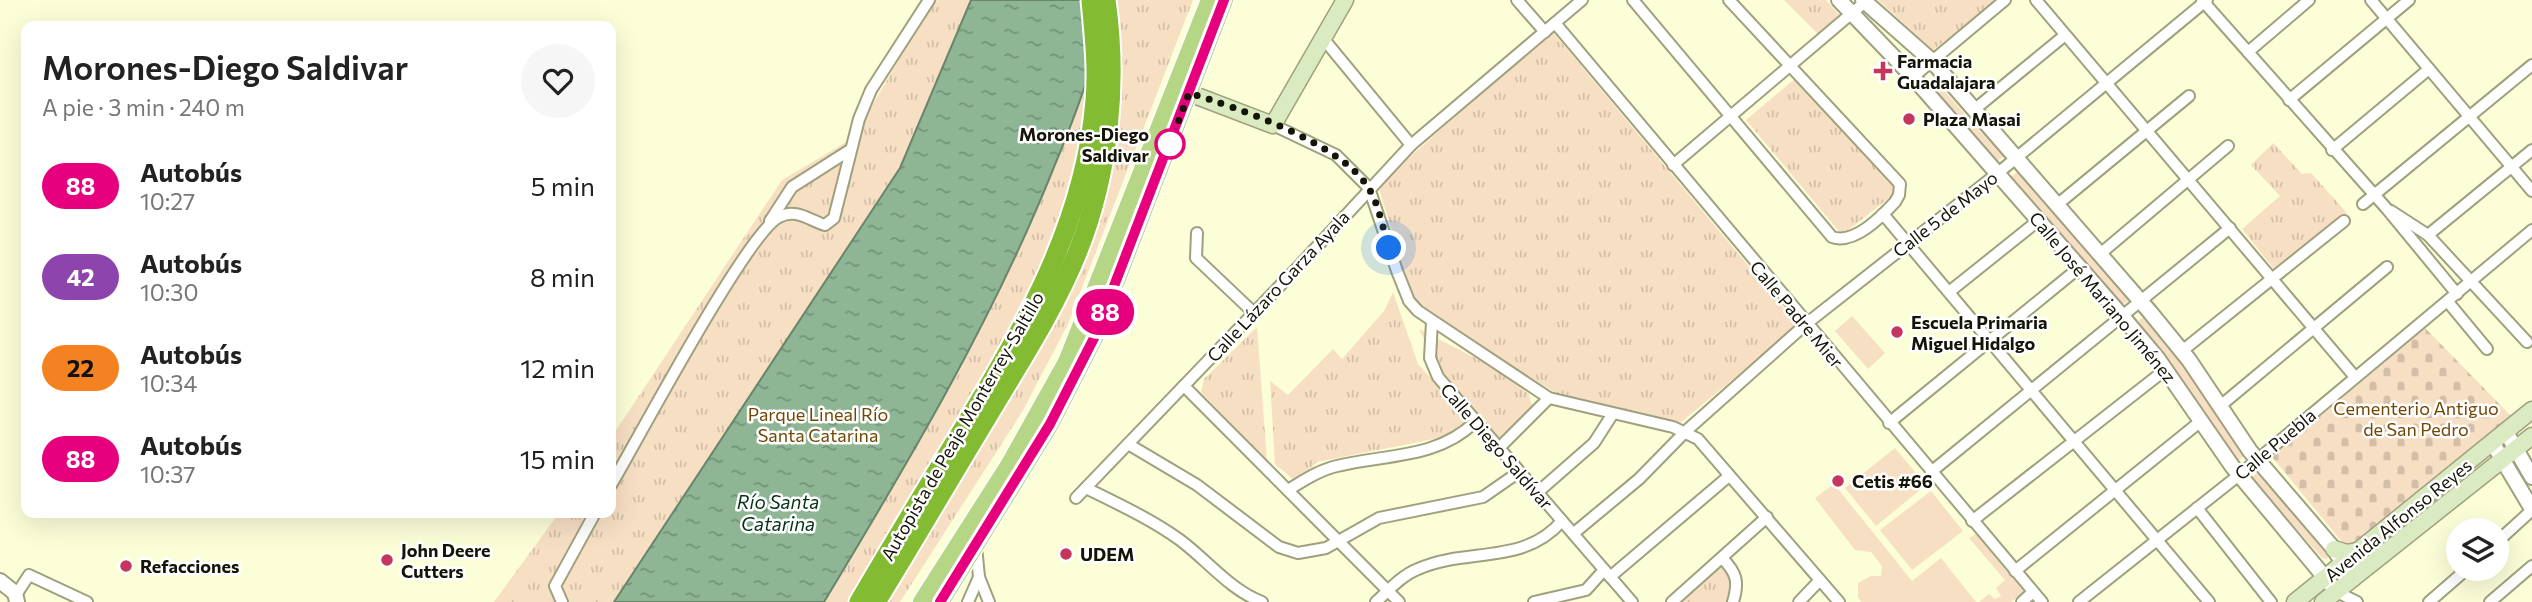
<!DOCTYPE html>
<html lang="es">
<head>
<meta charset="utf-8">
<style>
  :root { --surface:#fff; --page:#f6f6f6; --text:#222; --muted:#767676 }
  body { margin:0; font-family:Commissioner,sans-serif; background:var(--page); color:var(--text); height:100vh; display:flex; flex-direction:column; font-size:26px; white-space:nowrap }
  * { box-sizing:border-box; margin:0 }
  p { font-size:23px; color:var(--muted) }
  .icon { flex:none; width:38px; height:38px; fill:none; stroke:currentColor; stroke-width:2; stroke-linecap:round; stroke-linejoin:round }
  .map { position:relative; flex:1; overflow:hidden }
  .drawer { position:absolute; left:21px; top:21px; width:595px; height:497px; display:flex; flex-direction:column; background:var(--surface); border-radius:14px; box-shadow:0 7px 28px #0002 }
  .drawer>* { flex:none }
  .badge { padding:0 14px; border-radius:23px; font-size:24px; line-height:46px }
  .controls { position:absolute; left:2446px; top:518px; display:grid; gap:14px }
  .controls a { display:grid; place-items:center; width:63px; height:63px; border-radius:50%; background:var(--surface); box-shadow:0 7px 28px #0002; font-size:35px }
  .you { position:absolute; width:35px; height:35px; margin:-18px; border:5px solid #fff; border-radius:50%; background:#1a73e8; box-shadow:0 0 0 10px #1a73e833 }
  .map>.badge { position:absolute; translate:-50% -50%; box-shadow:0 0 0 4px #fff }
  .round { display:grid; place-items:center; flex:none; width:74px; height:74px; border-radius:37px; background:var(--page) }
  .overview { display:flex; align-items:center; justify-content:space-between; height:119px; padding:0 21px }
  h1 { font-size:33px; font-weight:600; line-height:52px }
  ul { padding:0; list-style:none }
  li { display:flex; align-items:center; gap:21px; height:91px; padding:0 21px }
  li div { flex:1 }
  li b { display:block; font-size:26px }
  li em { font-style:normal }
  li .badge { min-width:77px; font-weight:700; text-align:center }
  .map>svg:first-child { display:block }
</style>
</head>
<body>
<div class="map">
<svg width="2532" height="602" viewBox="0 0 2532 602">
  <defs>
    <pattern id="cemetery-stones" width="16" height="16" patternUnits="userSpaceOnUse" patternTransform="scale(1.75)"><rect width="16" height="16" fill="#f7dfc4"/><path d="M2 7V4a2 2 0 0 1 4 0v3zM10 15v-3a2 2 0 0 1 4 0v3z" fill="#d3bea7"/></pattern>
    <pattern id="park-tufts" width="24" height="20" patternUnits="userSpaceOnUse" patternTransform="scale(1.75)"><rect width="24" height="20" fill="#f7dfc4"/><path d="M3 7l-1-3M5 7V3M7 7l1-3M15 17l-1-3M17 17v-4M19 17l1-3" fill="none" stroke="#d3bea7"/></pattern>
    <pattern id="water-ripples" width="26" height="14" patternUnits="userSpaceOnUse" patternTransform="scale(1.75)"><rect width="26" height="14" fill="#8eb695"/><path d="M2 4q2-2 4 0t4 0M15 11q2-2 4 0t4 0" fill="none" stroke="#739378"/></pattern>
  </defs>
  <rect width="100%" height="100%" fill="#fcfed8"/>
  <g fill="#f7dfc4">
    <polygon points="1941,74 2009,152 1996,162 1929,83 1934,79 1998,152 1936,78"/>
    <polygon points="2020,169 2131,299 2121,306 2011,177"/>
    <polygon points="1852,316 1885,353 1868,369 1835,331"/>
    <polygon points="2145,316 2185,364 2246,454 2238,461 2138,321"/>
    <polygon points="1895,448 1926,485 1876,526 1845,488"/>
    <polygon points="2257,473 2330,556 2327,559 2322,558 2251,478"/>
    <polygon points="1834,484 1912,581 1941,558 1976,602 1861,602 1858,597 1858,583 1871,576 1881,576 1882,566 1871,552 1855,550 1815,498"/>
    <polygon points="1931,491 1963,531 1912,570 1880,530"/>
    <polygon points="1976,534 2024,592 2011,602 1979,602 1989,594 1995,599 2001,596 1996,588 2005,580 1969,538"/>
  </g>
  <polygon fill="url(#cemetery-stones)" points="2425,328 2514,419 2432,487 2347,548 2272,457"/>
  <g fill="url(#park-tufts)">
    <polygon points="934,0 1193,0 1068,324 1022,412 900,602 494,602 559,513 611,513 611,438 782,180 853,138"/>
    <polygon points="1784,0 1826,0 1839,15 1818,34"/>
    <polygon points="1878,0 1999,0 1933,50"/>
    <polygon points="1552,31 1792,318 1794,329 1680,423 1561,396 1415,308 1378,185"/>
    <polygon points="1797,77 1899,190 1842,235 1746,120"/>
    <polygon points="2273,143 2302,174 2311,173 2347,213 2274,269 2242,229 2280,196 2251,165"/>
    <polygon points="1393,292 1418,364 1465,416 1464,423 1449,436 1317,462 1295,481 1275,464 1270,381 1288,395 1333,349 1342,359 1384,311"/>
    <polygon points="1257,327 1267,461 1201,392 1204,379"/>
    <polygon points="1419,329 1483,362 1529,394 1533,409 1500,438 1436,364"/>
    <polygon points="1722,562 1735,580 1729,602 1677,602"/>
  </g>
  <path fill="url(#water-ripples)" stroke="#69856a" stroke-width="2" d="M971,0h133c-6,58 -28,114 -50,167 -61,153 -145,294 -230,435h-210l286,-434z"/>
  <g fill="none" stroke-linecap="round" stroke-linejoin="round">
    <g stroke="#9fa17e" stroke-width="14">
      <g id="minor">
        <polyline points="1517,0 1545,32"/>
        <path d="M1633,0l199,237c22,8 49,-20 63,-35l4,-7 1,-11 -171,-184"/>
        <polyline points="2036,0 2355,377"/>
        <polyline points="2202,0 2387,209 2457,294"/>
        <polyline points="2371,0 2532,191"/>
        <polyline points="1555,23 2042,602"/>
        <polyline points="1322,37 1411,145"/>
        <polyline points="2248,52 2309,0"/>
        <polyline points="1913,77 2005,0"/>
        <polyline points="2289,100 2409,0"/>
        <polyline points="1975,109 2064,36"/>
        <polyline points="1273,125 1336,155 1369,188 1397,271 1409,301 1418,311 1549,398 1673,427 1698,439 1839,602"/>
        <polyline points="2332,150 2429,69"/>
        <polyline points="1673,165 1865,2"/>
        <polyline points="2058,204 2189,96"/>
        <polyline points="2363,204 2532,65"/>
        <polyline points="2391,211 2428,235 2527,342"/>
        <polyline points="1883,214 2209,602"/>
        <polyline points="770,221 792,187 850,150"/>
        <polyline points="1197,233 1196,258 1254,313"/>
        <polyline points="2428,235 2532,150"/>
        <polyline points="2100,254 2228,146"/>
        <polyline points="1949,292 2039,220"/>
        <polyline points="2448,302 2487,349"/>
        <polyline points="1432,322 1430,358 1438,377 1632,602"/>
        <polyline points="2182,351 2344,221"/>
        <polyline points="1184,386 1399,602"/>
        <polyline points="2219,407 2387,267"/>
        <polyline points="1889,423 2080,267"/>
        <polyline points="1128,444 1197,485 1279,547 1298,553 1326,548 1379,518 1483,497 1519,472"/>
        <polyline points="1498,449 1549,398"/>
        <polyline points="1931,472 2230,228"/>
        <path d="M611,485c26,-44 136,-252 168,-268 17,-9 30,3 46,8l9,-7 25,-99 12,-29 58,-90"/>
        <path d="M1086,488c32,16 65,31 94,52 27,20 50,50 82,62"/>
        <path d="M1288,490c15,-9 31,-20 49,-24 49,-12 100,-7 138,-44"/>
        <polyline points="1538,492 1594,443 1612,415"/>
        <polyline points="1076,498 1299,266 1411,145 1582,0"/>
        <polyline points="2197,508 2271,602"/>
        <polyline points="1972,521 2165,370"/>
        <polyline points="1574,533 1639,479 1686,431 1806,324 1998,173 2207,0"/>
        <polyline points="2497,542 2532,510"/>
        <polyline points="976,546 979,577 989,602"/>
        <path d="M1722,558c15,15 17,24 11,44"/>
        <polyline points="2015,571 2201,421"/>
        <polyline points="1610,577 1729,476"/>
        <polyline points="2337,592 2357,602"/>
        <polyline points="16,595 29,575 87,602"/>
        <polyline points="562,602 555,586 595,513"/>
        <polyline points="968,602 979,577"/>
        <path d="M1376,602c12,-11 26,-27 42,-33 49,-22 105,-3 144,-48"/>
        <polyline points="1534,602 1586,590 1604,570"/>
        <polyline points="1672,602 1767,517"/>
        <polyline points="1799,602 1820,580"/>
        <polyline points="2022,602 2033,592"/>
        <polyline points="2079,602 2239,475 2532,230"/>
        <polyline points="2429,602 2467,569"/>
        <polyline points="2490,602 2532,566"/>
      </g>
    </g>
    <g stroke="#9fa17e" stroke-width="18">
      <g id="tertiary">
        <polyline points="1839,0 1913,77 2122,316 2158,359 2232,466 2337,592"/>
        <polyline points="1863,0 1932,61 2150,312 2189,360 2250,451 2334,549 2353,579"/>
        <polyline points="2506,432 2532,477"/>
        <polyline points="2492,442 2532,509"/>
        <polyline points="0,581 15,593 17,602"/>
      </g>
    </g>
    <g stroke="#9fa17e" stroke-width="19">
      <g id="secondary">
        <polyline points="1189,93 1273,125 1345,0"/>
        <polyline points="2334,549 2347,553 2362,550"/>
        <polyline points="2295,602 2532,410"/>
        <polyline points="2323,602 2532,436"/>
      </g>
    </g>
    <g stroke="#fff" stroke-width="21">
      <g id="primary">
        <polyline points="922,602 1010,464 1067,362 1210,0"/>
        <polyline points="940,602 1050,424 1094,338 1224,0"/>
      </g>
    </g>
    <g stroke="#fff" stroke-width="23">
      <g id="motorway">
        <path d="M859,602c34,-58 69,-116 104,-173 62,-103 122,-206 132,-328 3,-34 -1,-67 -4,-101"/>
        <path d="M876,602c37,-60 73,-122 110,-183 32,-54 68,-108 92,-168 31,-78 40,-168 28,-251"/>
      </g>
    </g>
    <use href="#minor" stroke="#fff" stroke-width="10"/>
    <use href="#tertiary" stroke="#fff" stroke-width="14"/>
    <use href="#secondary" stroke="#daebc2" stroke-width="16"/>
    <use href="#primary" stroke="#b5d785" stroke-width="18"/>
    <use href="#motorway" stroke="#83bc33" stroke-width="19"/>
  </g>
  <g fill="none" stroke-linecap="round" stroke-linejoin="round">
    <g stroke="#fff" stroke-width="16">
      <polyline id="line" points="940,602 1050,424 1094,338 1224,0"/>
    </g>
    <use href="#line" stroke="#e6007e" stroke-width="10"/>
    <path stroke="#141407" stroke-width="7" stroke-dasharray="0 12.6" d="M1170,144l19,-51c50,15 151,50 179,94 11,17 15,43 21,61"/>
  </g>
  <g fill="#c5365d" stroke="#fff" stroke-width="2.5">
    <path d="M1879.5 60.5h7v7h7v7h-7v7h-7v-7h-7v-7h7z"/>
    <circle cx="1909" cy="119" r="7"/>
    <circle cx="1897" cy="332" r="7"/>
    <circle cx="1838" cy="481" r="7"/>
    <circle cx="1066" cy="554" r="7"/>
    <circle cx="387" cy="560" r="7"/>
    <circle cx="126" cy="566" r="7"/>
  </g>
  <circle fill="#fff" stroke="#e6007e" stroke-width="3.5" cx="1170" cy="144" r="14"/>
  <g text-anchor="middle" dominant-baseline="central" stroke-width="5" stroke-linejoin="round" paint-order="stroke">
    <g font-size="18" font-weight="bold" fill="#141407" stroke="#fff" text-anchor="start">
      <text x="1897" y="61">Farmacia<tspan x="1897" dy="21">Guadalajara</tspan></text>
      <text x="1923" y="119">Plaza Masai</text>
      <text x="1911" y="322">Escuela Primaria<tspan x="1911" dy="21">Miguel Hidalgo</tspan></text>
      <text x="1852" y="481">Cetis #66</text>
      <text x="401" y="550">John Deere<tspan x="401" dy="21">Cutters</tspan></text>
      <text x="1080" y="554">UDEM</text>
      <text x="140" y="566">Refacciones</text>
    </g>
    <g font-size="18" font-weight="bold" fill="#141407" stroke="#fff" text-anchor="end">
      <text x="1149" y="134">Morones-Diego<tspan x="1149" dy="21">Saldivar</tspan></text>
    </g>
    <g font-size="18" fill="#141407" stroke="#fff">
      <text transform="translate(1945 214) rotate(-38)">Calle 5 de Mayo</text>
      <text transform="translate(1278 286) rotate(-47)">Calle Lázaro Garza Ayala</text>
      <text transform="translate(2103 297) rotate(50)">Calle José Mariano Jiménez</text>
      <text transform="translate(1797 314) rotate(50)">Calle Padre Mier</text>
      <text transform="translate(962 426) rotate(-60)">Autopista de Peaje Monterrey-Saltillo</text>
      <text transform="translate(2275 444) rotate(-40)">Calle Puebla</text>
      <text transform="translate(1497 446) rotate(49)">Calle Diego Saldívar</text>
      <text transform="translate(2398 520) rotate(-39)">Avenida Alfonso Reyes</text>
    </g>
    <g font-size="18" fill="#724704" stroke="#fff">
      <text x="2416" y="408">Cementerio Antiguo<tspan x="2416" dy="21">de San Pedro</tspan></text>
      <text x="818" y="414">Parque Lineal Río<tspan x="818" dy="21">Santa Catarina</tspan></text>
    </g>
    <g font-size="19" font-style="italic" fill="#033314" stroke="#fff">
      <text x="778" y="501">Río Santa<tspan x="778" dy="22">Catarina</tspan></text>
    </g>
  </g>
</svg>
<div class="controls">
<a><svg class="icon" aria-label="layers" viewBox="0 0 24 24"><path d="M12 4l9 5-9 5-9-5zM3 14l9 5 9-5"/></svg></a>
</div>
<div class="you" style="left:1389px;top:248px"></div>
<b class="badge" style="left:1105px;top:312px;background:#e6007e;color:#fff">88</b>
<section class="drawer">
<div class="overview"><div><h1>Morones-Diego Saldivar</h1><p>A pie · 3 min · 240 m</p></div><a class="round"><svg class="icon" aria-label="heart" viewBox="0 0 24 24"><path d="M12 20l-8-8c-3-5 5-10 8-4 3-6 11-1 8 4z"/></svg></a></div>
<ul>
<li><span class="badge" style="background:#e6007e;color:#fff">88</span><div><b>Autobús</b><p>10:27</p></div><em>5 min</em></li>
<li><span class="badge" style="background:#8e44ad;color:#fff">42</span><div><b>Autobús</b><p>10:30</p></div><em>8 min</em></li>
<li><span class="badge" style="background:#f58220;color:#111">22</span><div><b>Autobús</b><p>10:34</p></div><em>12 min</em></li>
<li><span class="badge" style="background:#e6007e;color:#fff">88</span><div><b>Autobús</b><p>10:37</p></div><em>15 min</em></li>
</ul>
</section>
</div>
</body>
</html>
